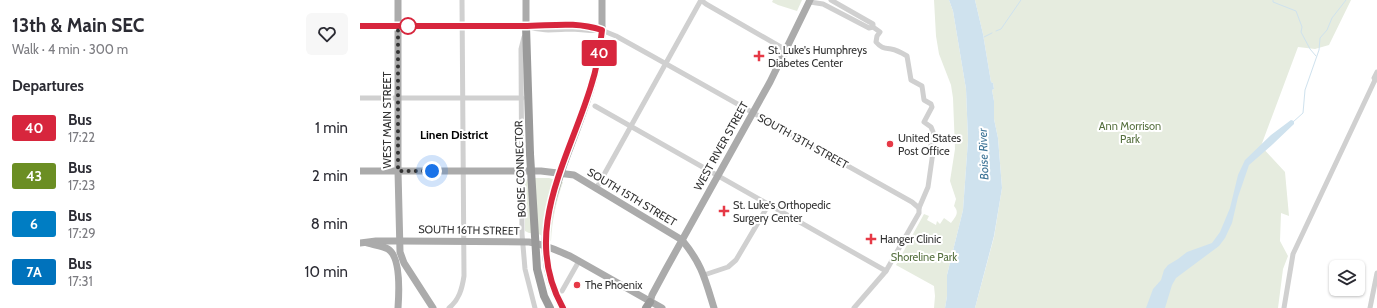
<!DOCTYPE html>
<html lang="en">
<head>
<meta charset="utf-8">
<style>
  :root { --surface:#fff; --page:#f7f7f7; --text:#2b2b33; --muted:#7c7c81 }
  body { margin:0; font-family:Cabin,sans-serif; background:var(--page); color:var(--text); height:100vh; display:flex; flex-direction:column; font-size:15px; white-space:nowrap }
  * { box-sizing:border-box; margin:0 }
  p { font-size:13px; color:var(--muted) }
  .icon { flex:none; width:22px; height:22px; fill:none; stroke:currentColor; stroke-width:2; stroke-linecap:round; stroke-linejoin:round }
  .map { position:relative; flex:1; overflow:hidden }
  .details { display:flex; flex-direction:column; background:var(--surface); width:360px }
  .details>* { flex:none }
  .badge { padding:0 8px; border-radius:3px; font-size:14px; line-height:26px }
  .fabs { position:absolute; left:969px; top:260px; display:grid; gap:8px }
  .fabs a { display:grid; place-items:center; width:36px; height:36px; border-radius:6px; background:var(--surface); box-shadow:0 1px 3px #0004; font-size:20px }
  .you { position:absolute; width:20px; height:20px; margin:-10px; border:3px solid #fff; border-radius:50%; background:#1a73e8; box-shadow:0 0 0 6px #1a73e833 }
  .map>.badge { position:absolute; translate:-50% -50%; box-shadow:0 0 0 2px #fff }
  h2 { padding:0 12px; font-size:15px; line-height:36px }
  .round { display:grid; place-items:center; flex:none; width:42px; height:42px; border-radius:6px; background:var(--page) }
  .head { display:flex; align-items:center; justify-content:space-between; height:68px; padding:0 12px }
  h1 { font-size:19px; font-weight:800; line-height:30px }
  ul { padding:0; list-style:none }
  li { display:flex; align-items:center; gap:12px; height:48px; padding:0 12px }
  li div { flex:1 }
  li b { display:block; font-size:15px }
  li em { font-style:normal }
  li .badge { min-width:44px; font-weight:700; text-align:center }
  main { display:flex; flex:1; min-height:0 }
  .map>svg:first-child { display:block }
</style>
</head>
<body>
<main>
<section class="details">
<div class="head"><div><h1>13th &amp; Main SEC</h1><p>Walk · 4 min · 300 m</p></div><a class="round"><svg class="icon" aria-label="heart" viewBox="0 0 24 24"><path d="M12 20l-8-8c-3-5 5-10 8-4 3-6 11-1 8 4z"/></svg></a></div>
<h2>Departures</h2>
<ul>
<li><span class="badge" style="background:#d7263d;color:#fff">40</span><div><b>Bus</b><p>17:22</p></div><em>1 min</em></li>
<li><span class="badge" style="background:#6b8e23;color:#fff">43</span><div><b>Bus</b><p>17:23</p></div><em>2 min</em></li>
<li><span class="badge" style="background:#007dc3;color:#fff">6</span><div><b>Bus</b><p>17:29</p></div><em>8 min</em></li>
<li><span class="badge" style="background:#0072bc;color:#fff">7A</span><div><b>Bus</b><p>17:31</p></div><em>10 min</em></li>
</ul>
</section>
<div class="map">
<svg width="1017" height="308" viewBox="0 0 1017 308">
  <rect width="100%" height="100%" fill="#fff"/>
  <g fill="#e6ecdf">
    <polygon points="413,0 442,0 437,11 418,5 412,2"/>
    <path d="M574,0h15l4,11 13,78 2,51 -5,70 -16,65v21l-2,12h-11l1,-12 -1,-10 -38,-21 28,-51 5,2 -2,4 9,5 1,-4 3,3 4,-6 7,5c4,-6 9,-10 3,-17l2,-7 -6,-18 5,-32 -2,-51 -2,-13 -12,-31 -3,-18z"/>
    <polygon points="615,0 991,0 969,45 955,49 938,47 901,146 925,172 929,216 921,213 920,241 928,256 923,269 918,308 615,308 634,237 642,188 638,138 634,119 634,101 632,90 634,89 633,83 631,82 623,34"/>
    <path d="M169,178h20l14,4c-7,20 -11,38 -12,59l-14,-8h-8l-4,-2v-50z"/>
  </g>
  <g fill="#cfe2ee">
    <polygon points="589,0 615,0 623,34 631,82 633,83 634,89 632,90 634,101 634,119 638,138 642,188 634,236 615,308 585,308 587,296 587,275 603,210 608,140 606,89 593,11"/>
    <polygon points="931,120 934,121 934,124 913,144 889,165 878,197 872,223 865,238 859,246 816,278 812,285 805,308 786,308 793,289 801,280 804,270 808,265 818,259 827,252 852,243 860,232 870,208 878,175 885,160 911,135"/>
  </g>
  <g fill="none" stroke-linecap="round" stroke-linejoin="round">
    <g stroke="#cfe2ee" stroke-width="1">
      <polyline points="913,0 913,2 936,11 942,27 941,32 950,49 956,56"/>
      <polyline points="636,31 641,29 661,0"/>
      <polyline points="624,37 632,33"/>
      <polyline points="933,122 943,113 945,90 959,50 960,38 967,30 972,18 986,0"/>
    </g>
    <g stroke="#d0d0d0" stroke-width="5">
      <polyline points="341,0 346,4 426,50"/>
      <path d="M471,0l42,24v3l7,5 -3,4 -1,6c5,6 8,6 15,7 6,1 11,4 16,7l4,24 11,6 2,14 7,4 1,3 -8,15 7,5 2,5 -2,13 2,7 -5,35 -9,21v5l-33,58 -32,37"/>
      <polyline points="450,2 463,4 509,28 513,27"/>
      <polyline points="0,26 166,26 211,24 229,25 256,36 292,56 552,202 559,208"/>
      <path d="M169,27c14,5 30,2 44,2 10,1 19,3 29,0"/>
      <polyline points="164,37 161,49 162,234 165,269 175,308"/>
      <polyline points="1016,80 1015,80 1014,78 1017,72"/>
      <polyline points="0,98 162,98"/>
      <polyline points="235,106 526,271"/>
      <polyline points="236,189 341,0"/>
      <polyline points="344,275 368,267 376,260 409,204"/>
      <polyline points="202,291 219,261"/>
      <path d="M89,308c10,-8 13,-19 15,-32l-2,-276"/>
      <polyline points="924,308 933,254 1015,80"/>
      <polyline points="1010,308 1017,273"/>
    </g>
    <g stroke="#ababab" stroke-width="7">
      <polyline points="38,0 38,171 40,252 44,263 73,308"/>
      <polyline points="166,0 166,26"/>
      <polyline points="242,0 242,29"/>
      <path d="M0,171h181l33,4 108,65c20,24 23,39 32,68"/>
      <path d="M0,243l16,-2h23l130,1c15,2 27,8 41,14l92,52"/>
      <path d="M7,243c7,2 16,3 21,6 13,8 11,45 10,59"/>
      <polyline points="290,302 292,295 306,269 410,82 450,0"/>
    </g>
    <g stroke="#9a9a9a" stroke-width="8">
      <polyline points="166,26 170,154"/>
      <path d="M205,160c16,-43 34,-85 37,-131"/>
      <polyline points="286,308 290,302"/>
    </g>
    <g stroke="#9a9a9a" stroke-width="8">
      <polyline points="170,154 177,269 184,296 190,308"/>
      <path d="M203,308c-30,-53 -16,-95 2,-148"/>
    </g>
  </g>
  <g fill="none" stroke-linecap="round" stroke-linejoin="round">
    <g stroke="#fff" stroke-width="9">
      <path id="line" d="M0,26c54,0 108,0 163,0 28,0 51,-5 79,4 -2,19 -5,38 -11,56 -22,73 -71,146 -28,222"/>
    </g>
    <use href="#line" stroke="#d7263d" stroke-width="6"/>
    <polyline stroke="#333" stroke-width="4" stroke-dasharray="0 7.2" points="48,26 38,26 38,171 72,171"/>
  </g>
  <circle fill="#fff" stroke="#d7263d" stroke-width="2" cx="48" cy="26" r="8"/>
  <g fill="#e63946" stroke="#fff" stroke-width="1.5">
    <path d="M397 50h4v4h4v4h-4v4h-4v-4h-4v-4h4z"/>
    <circle cx="530" cy="144" r="4"/>
    <path d="M362 205h4v4h4v4h-4v4h-4v-4h-4v-4h4z"/>
    <path d="M509 233h4v4h4v4h-4v4h-4v-4h-4v-4h4z"/>
    <circle cx="217" cy="285" r="4"/>
  </g>
  <g text-anchor="middle" dominant-baseline="central" stroke-width="4" stroke-linejoin="round" paint-order="stroke">
    <g font-size="11" fill="#333" stroke="#fff" text-anchor="start">
      <text x="408" y="50">St. Luke's Humphreys<tspan x="408" dy="13">Diabetes Center</tspan></text>
      <text x="538" y="138">United States<tspan x="538" dy="13">Post Office</tspan></text>
      <text x="373" y="205">St. Luke's Orthopedic<tspan x="373" dy="13">Surgery Center</tspan></text>
      <text x="520" y="239">Hanger Clinic</text>
      <text x="225" y="285">The Phoenix</text>
    </g>
    <g font-size="11" fill="#333" stroke="#fff">
      <text transform="translate(27 120) rotate(-90)">WEST MAIN STREET</text>
      <text transform="translate(443 141) rotate(29)">SOUTH 13TH STREET</text>
      <text transform="translate(361 146) rotate(-61)">WEST RIVER STREET</text>
      <text transform="translate(160 169) rotate(-92)">BOISE CONNECTOR</text>
      <text transform="translate(272 197) rotate(31)">SOUTH 15TH STREET</text>
      <text transform="translate(109 230) rotate(1)">SOUTH 16TH STREET</text>
    </g>
    <g font-size="11" fill="#56703f" stroke="#fff">
      <text x="770" y="126">Ann Morrison<tspan x="770" dy="13">Park</tspan></text>
      <text x="564" y="257">Shoreline Park</text>
    </g>
    <g font-size="12" font-weight="bold" fill="#000" stroke="#fff">
      <text x="94" y="134">Linen District</text>
    </g>
    <g font-size="12" font-style="italic" fill="#3f7597" stroke="#fff">
      <text transform="translate(623 154) rotate(-92)">Boise River</text>
    </g>
  </g>
</svg>
<div class="fabs">
<a><svg class="icon" aria-label="layers" viewBox="0 0 24 24"><path d="M12 4l9 5-9 5-9-5zM3 14l9 5 9-5"/></svg></a>
</div>
<div class="you" style="left:72px;top:171px"></div>
<b class="badge" style="left:239px;top:53px;background:#d7263d;color:#fff">40</b>
</div>
</main>
</body>
</html>
